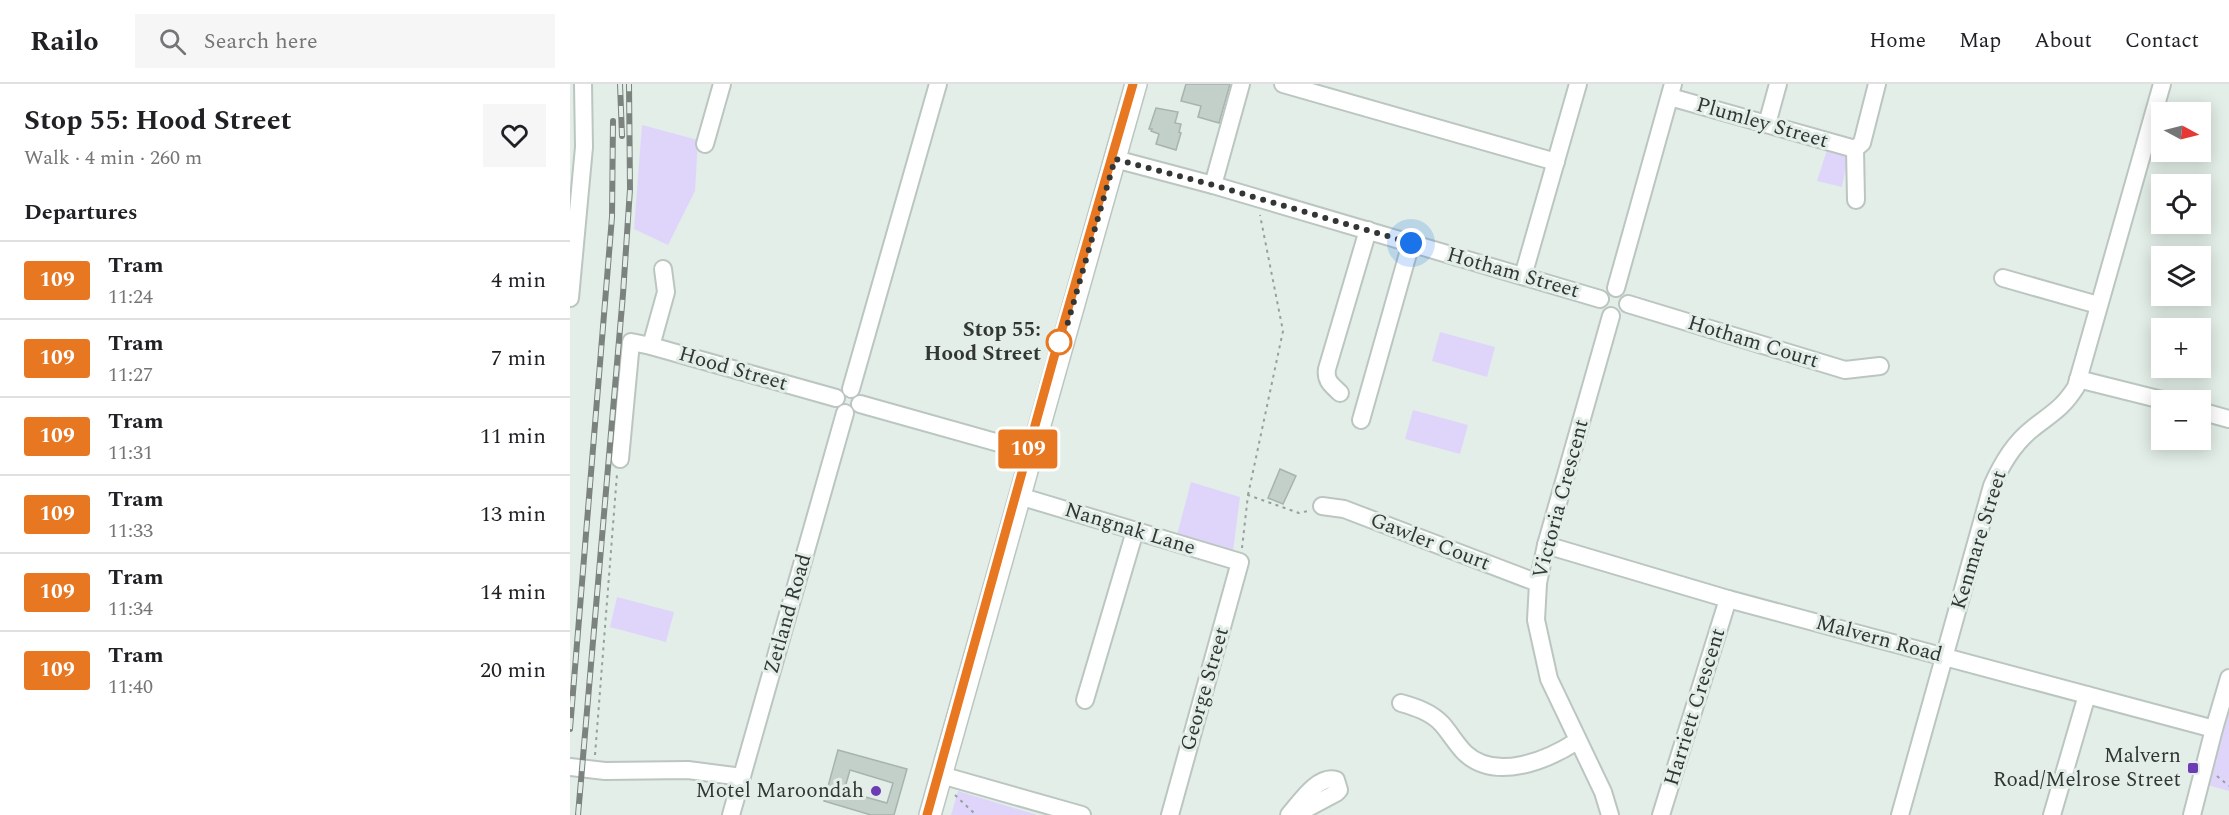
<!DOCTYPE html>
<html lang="en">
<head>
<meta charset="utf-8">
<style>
  :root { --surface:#fff; --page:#f6f6f6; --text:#202124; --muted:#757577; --line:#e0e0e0 }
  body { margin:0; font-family:Spectral,serif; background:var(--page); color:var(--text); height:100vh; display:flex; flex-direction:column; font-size:22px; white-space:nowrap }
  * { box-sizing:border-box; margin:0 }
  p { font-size:20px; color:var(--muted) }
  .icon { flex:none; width:33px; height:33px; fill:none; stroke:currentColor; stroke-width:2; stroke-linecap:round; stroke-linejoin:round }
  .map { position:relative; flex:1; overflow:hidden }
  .side { display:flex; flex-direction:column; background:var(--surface); width:570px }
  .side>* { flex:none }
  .badge { padding:0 12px; border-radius:4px; font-size:21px; line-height:39px }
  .needle { width:39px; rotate:97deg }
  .tools { position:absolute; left:1581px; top:18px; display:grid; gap:12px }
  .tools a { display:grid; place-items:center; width:60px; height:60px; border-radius:0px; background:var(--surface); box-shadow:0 3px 15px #0003; font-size:30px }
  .you { position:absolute; width:30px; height:30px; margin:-15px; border:4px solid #fff; border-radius:50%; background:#1a73e8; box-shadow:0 0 0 9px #1a73e833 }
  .map>.badge { position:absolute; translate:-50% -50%; box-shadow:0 0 0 3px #fff }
  h2 { padding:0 24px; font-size:22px; line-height:54px }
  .round { display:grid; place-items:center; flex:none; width:63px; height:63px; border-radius:0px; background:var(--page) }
  .overview { display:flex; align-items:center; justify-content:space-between; height:102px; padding:0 24px }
  h1 { font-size:28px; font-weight:700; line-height:45px }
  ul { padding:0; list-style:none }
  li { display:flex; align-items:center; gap:18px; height:78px; padding:0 24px; border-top:2px solid var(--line) }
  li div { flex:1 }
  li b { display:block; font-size:22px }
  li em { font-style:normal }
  li .badge { min-width:66px; font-weight:700; text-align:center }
  header { display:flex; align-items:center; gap:36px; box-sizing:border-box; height:84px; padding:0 30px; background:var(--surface); border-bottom:2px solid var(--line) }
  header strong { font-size:28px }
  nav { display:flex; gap:33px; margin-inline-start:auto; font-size:21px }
  .search { width:420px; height:54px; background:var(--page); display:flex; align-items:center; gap:15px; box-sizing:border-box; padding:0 21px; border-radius:0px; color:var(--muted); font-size:22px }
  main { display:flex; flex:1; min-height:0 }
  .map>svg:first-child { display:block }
</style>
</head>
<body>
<header>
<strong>Railo</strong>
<div class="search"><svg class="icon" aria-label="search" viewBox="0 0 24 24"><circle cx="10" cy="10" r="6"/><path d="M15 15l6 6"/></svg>Search here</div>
<nav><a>Home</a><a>Map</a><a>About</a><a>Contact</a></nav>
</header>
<main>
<section class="side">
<div class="overview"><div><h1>Stop 55: Hood Street</h1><p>Walk · 4 min · 260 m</p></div><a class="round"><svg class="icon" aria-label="heart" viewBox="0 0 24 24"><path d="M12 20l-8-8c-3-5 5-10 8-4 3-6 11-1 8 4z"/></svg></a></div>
<h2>Departures</h2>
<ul>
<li><span class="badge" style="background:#e87722;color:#fff">109</span><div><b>Tram</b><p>11:24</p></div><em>4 min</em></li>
<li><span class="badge" style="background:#e87722;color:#fff">109</span><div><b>Tram</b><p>11:27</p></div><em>7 min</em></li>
<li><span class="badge" style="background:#e87722;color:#fff">109</span><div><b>Tram</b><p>11:31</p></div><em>11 min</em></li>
<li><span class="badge" style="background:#e87722;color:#fff">109</span><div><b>Tram</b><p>11:33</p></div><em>13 min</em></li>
<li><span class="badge" style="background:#e87722;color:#fff">109</span><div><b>Tram</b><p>11:34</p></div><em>14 min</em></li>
<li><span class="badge" style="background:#e87722;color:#fff">109</span><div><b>Tram</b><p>11:40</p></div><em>20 min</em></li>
</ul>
</section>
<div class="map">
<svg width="1659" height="731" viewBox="0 0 1659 731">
  <rect width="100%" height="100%" fill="#e2eee7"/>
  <g fill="#dfd5fb">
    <polygon points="72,41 128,56 125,107 98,161 64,145"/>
    <polygon points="1257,66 1278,72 1272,103 1247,97"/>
    <polygon points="870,248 925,263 917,293 862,277"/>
    <polygon points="843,326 898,341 890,370 835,355"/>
    <polygon points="621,398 670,413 663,467 607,451"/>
    <polygon points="47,513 104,528 96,558 40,543"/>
    <polygon points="1659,600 1659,707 1630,699"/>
    <polygon points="388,707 467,731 381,731"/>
  </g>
  <g fill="#c3cfc9" stroke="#a7b3ad" stroke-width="1.5" fill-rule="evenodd">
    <polygon points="616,0 660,0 649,39 628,33 631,22 611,17"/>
    <polygon points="586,24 608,28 605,39 611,40 609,48 611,49 606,66 586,60 589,50 581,47 582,45 579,45"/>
    <polygon points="710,385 726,392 713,420 698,414"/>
    <path d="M268,666l69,19 -13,46h-23l-47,-14zM280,686l43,13 -6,20 -43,-12z"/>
  </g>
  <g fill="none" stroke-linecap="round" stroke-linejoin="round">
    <g stroke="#bbc6c0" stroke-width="20">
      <g id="minor">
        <polyline points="713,0 986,78"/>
        <polyline points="1100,13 1285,65"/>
        <polyline points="1197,40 1208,0"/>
        <polyline points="135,60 152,0"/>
        <polyline points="545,75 643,101 1030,215"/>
        <polyline points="643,101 671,0"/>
        <polyline points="1286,116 1285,65 1292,59 1307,0"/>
        <polyline points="953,192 1008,0"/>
        <polyline points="1433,194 1528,221"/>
        <polyline points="1046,204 1103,0"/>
        <polyline points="0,214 14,63 13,0"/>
        <polyline points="1058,220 1275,286 1310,282"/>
        <polyline points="81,262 96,208 93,185"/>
        <polyline points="1508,295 1592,316"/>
        <polyline points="281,305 368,0"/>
        <path d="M770,309c-8,-8 -15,-12 -13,-24l41,-139"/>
        <polyline points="290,320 461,368"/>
        <polyline points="1630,327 1659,335"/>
        <polyline points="791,336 841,159"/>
        <polyline points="50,375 61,258 81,262 266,314"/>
        <polyline points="449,412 670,478 600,731"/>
        <polyline points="752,422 774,425 968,499"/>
        <polyline points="976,461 1158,515 1644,645"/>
        <polyline points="515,616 565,447"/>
        <path d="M831,619c14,4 30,9 41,21 8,9 14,20 23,29 31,29 83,7 112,-12"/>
        <polyline points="0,683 35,687 118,686 172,693"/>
        <polyline points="371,691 512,731"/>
        <polyline points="161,731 275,329"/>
        <path d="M719,731c10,-11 29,-41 47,-35l3,10 -3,3 -32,17 -13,3"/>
        <polyline points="1040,731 1033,708 979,595 966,536 968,499 976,461 1041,232"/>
        <polyline points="1091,731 1158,515"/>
        <path d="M1330,731l92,-329c9,-21 21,-42 40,-57 20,-16 30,-20 44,-42l86,-303"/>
        <polyline points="1482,731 1517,611"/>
        <polyline points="1622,731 1644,645 1659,594"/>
      </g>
    </g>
    <g stroke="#bbc6c0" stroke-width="24">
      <polyline id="major" points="360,731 566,0"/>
    </g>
    <g stroke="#97a09b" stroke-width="2" stroke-dasharray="3 4.5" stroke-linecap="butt">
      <polyline points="678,411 713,247 690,131"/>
      <polyline points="672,464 678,411 729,429 738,427"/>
      <polyline points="25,671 47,390"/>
      <polyline points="1647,692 1659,702"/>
      <polyline points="385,711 406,731"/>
    </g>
    <use href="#minor" stroke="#fff" stroke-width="16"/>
    <use href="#major" stroke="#fff" stroke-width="21"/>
    <polyline stroke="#7c837f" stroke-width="1.5" points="357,731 484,273 563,0"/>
    <g stroke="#7c837f" stroke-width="6">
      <g id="rail">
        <polyline points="50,0 52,52"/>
        <polyline points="0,645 42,133 43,37"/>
        <polyline points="8,731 53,210 60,105 59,0"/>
      </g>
    </g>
    <use href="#rail" stroke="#e2eee7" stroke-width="4" stroke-dasharray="11" stroke-linecap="butt"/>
  </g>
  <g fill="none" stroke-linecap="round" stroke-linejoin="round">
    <g stroke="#fff" stroke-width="14">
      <polyline id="line" points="357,731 484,273 563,0"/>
    </g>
    <use href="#line" stroke="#e87722" stroke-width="9"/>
    <polyline stroke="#323634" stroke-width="6" stroke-dasharray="0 10.8" points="489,258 494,252 545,75 643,101 841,159"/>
  </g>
  <circle fill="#fff" stroke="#e87722" stroke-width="3" cx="489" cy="258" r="12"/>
  <g fill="#6b3cb4" stroke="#e2eee7" stroke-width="2">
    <rect x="1617" y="678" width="12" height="12" rx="3"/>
    <circle cx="306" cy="707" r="6"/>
  </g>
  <g text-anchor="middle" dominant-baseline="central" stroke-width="6" stroke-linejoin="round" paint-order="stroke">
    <g font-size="21" fill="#323634" stroke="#e2eee7">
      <text transform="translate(1192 39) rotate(16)">Plumley Street</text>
      <text transform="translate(943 189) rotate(16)">Hotham Street</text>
      <text transform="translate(1183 258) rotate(17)">Hotham Court</text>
      <text transform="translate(163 285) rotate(16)">Hood Street</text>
      <text transform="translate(991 415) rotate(-75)">Victoria Crescent</text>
      <text transform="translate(560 445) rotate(17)">Nangnak Lane</text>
      <text transform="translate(1409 456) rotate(-73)">Kenmare Street</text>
      <text transform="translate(860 458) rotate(21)">Gawler Court</text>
      <text transform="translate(218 530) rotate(-74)">Zetland Road</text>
      <text transform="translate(1309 555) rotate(15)">Malvern Road</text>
      <text transform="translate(635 605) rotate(-74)">George Street</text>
      <text transform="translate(1125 623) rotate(-73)">Harriett Crescent</text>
    </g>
    <g font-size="21" font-weight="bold" fill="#323634" stroke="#e2eee7" text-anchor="end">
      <text x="471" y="246">Stop 55:<tspan x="471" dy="24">Hood Street</tspan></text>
    </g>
    <g font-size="21" fill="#323634" stroke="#e2eee7" text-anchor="end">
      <text x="1611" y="672">Malvern<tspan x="1611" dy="24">Road/Melrose Street</tspan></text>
      <text x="294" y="707">Motel Maroondah</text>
    </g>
  </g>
</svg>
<div class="tools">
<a><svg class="needle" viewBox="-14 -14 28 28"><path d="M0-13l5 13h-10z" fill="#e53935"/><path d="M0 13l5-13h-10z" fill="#757577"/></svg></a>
<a><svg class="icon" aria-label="locate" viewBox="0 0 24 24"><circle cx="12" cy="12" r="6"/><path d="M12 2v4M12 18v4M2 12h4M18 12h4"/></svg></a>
<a><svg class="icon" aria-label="layers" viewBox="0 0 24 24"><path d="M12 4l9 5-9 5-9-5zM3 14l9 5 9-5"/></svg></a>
<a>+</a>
<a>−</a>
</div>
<div class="you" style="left:841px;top:159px"></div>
<b class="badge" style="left:458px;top:365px;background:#e87722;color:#fff">109</b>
</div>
</main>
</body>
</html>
